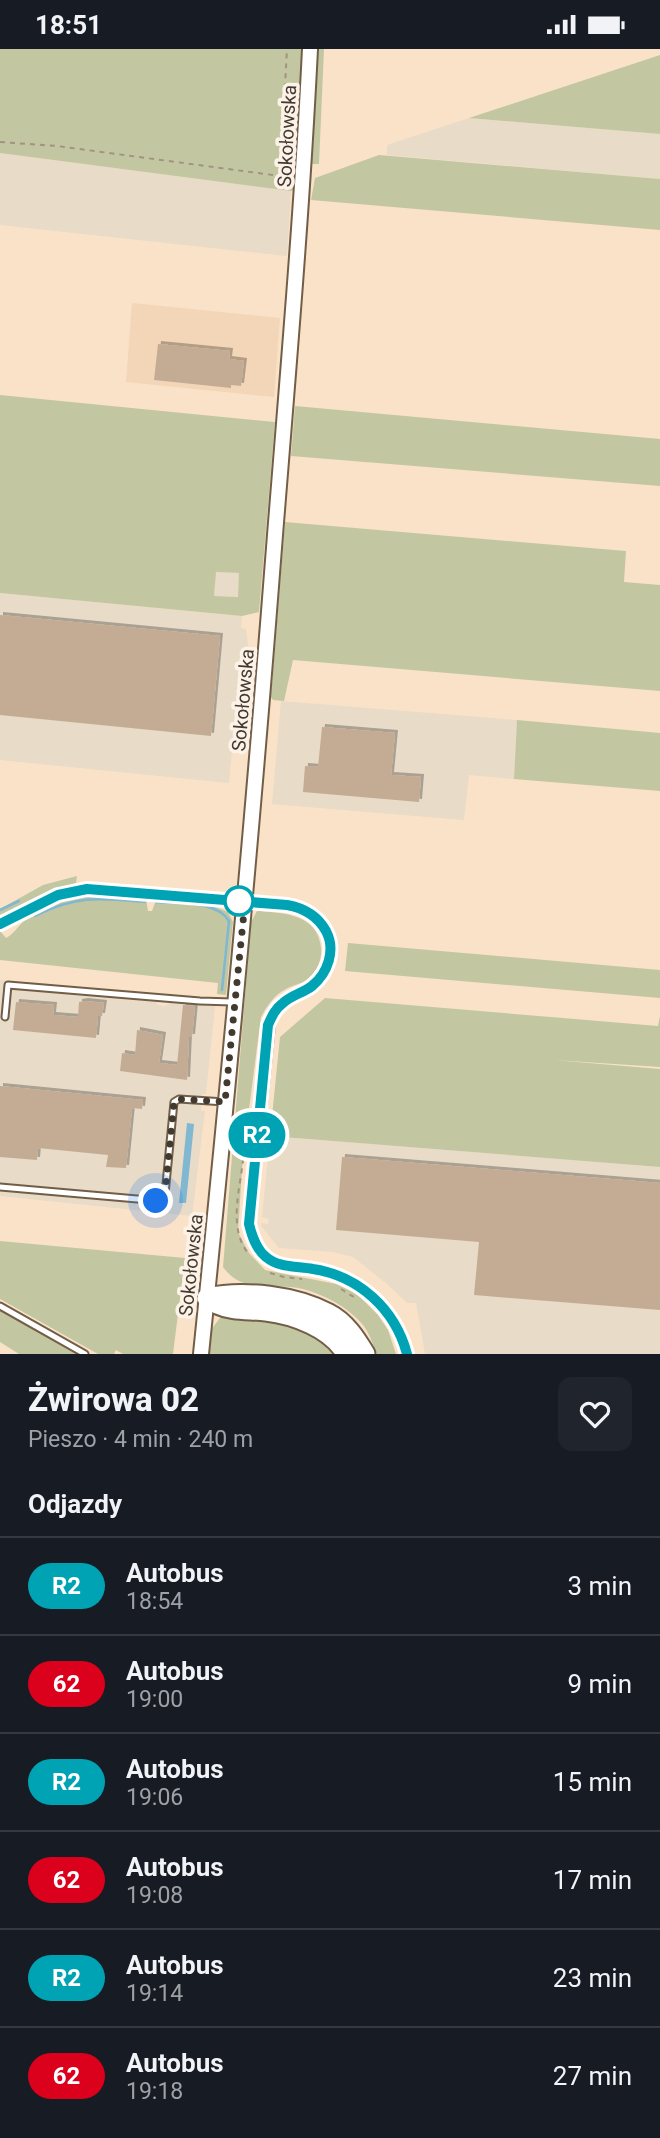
<!DOCTYPE html>
<html lang="pl">
<head>
<meta charset="utf-8">
<style>
  :root { --surface:#171b24; --page:#20242c; --text:#f1f3f6; --muted:#9ea1a6; --line:#363941 }
  body { margin:0; font-family:Roboto,sans-serif; background:var(--page); color:var(--text); height:100vh; display:flex; flex-direction:column; font-size:26px; white-space:nowrap }
  * { box-sizing:border-box; margin:0 }
  p { font-size:23px; color:var(--muted) }
  .icon { flex:none; width:38px; height:38px; fill:none; stroke:currentColor; stroke-width:2; stroke-linecap:round; stroke-linejoin:round }
  .map { position:relative; height:1305px; overflow:hidden }
  .side { display:flex; flex-direction:column; background:var(--surface); flex:1 }
  .side>* { flex:none }
  .badge { padding:0 14px; border-radius:23px; font-size:24px; line-height:46px }
  .you { position:absolute; width:35px; height:35px; margin:-18px; border:5px solid #fff; border-radius:50%; background:#1a73e8; box-shadow:0 0 0 10px #1a73e833 }
  .map>.badge { position:absolute; translate:-50% -50%; box-shadow:0 0 0 4px #fff }
  h2 { padding:0 28px; font-size:26px; line-height:63px }
  .round { display:grid; place-items:center; flex:none; width:74px; height:74px; border-radius:14px; background:var(--page) }
  .headline { display:flex; align-items:center; justify-content:space-between; height:119px; padding:0 28px }
  h1 { font-size:33px; font-weight:800; line-height:52px }
  ul { padding:0; list-style:none }
  li { display:flex; align-items:center; gap:21px; height:98px; padding:0 28px; border-top:2px solid var(--line) }
  li div { flex:1 }
  li b { display:block; font-size:26px }
  li em { font-style:normal }
  li .badge { min-width:77px; font-weight:700; text-align:center }
  .status { display:flex; justify-content:space-between; align-items:center; height:49px; padding:0 35px; background:var(--surface); direction:ltr }
  .status svg { height:19px; fill:currentColor }
  .map>svg:first-child { display:block }
</style>
</head>
<body>
<div class="status"><b>18:51</b><svg viewBox="0 0 49 12"><path d="M0 12V9h3v3zM5 12V6h3v6zM10 12V3h3v9zM15 12V0h3v12zM26 1h20v11H26zM47 4h2v5h-2z"/></svg></div>
<div class="map">
<svg width="660" height="1305" viewBox="0 0 660 1305">
  <defs>
    <filter id="shadow"><feDropShadow dx="3" dy="-3" stdDeviation="0" flood-color="#0004"/></filter>
  </defs>
  <rect width="100%" height="100%" fill="#fae2c9"/>
  <polygon fill="#f3d6b7" points="132,254 280,269 274,348 126,333"/>
  <g fill="#e8dbc7">
    <polygon points="469,69 660,85 660,130 387,106 387,96"/>
    <polygon points="0,104 291,142 287,207 0,176"/>
    <polygon points="215,523 240,524 238,548 214,547"/>
    <polygon points="0,544 242,567 241,579 246,580 248,596 239,702 232,702 229,734 0,711"/>
    <polygon points="281,652 517,671 514,730 469,726 464,771 272,755"/>
    <polygon points="0,931 48,935 48,943 156,953 158,956 165,957 170,954 215,957 206,1045 203,1045 202,1052 201,1062 205,1062 192,1167 0,1147"/>
    <polygon points="270,1087 660,1118 660,1305 425,1305 416,1254 407,1254 387,1235 353,1208 333,1203 279,1199 261,1177 261,1174 268,1175 269,1170 262,1168"/>
  </g>
  <g fill="#c2c7a1" fill-rule="evenodd">
    <polygon points="0,0 304,0 296,140 291,142 0,104"/>
    <polygon points="316,0 324,0 319,115 311,115"/>
    <polygon points="660,6 660,85 469,69"/>
    <polygon points="379,106 660,130 660,181 311,151 315,129"/>
    <path d="M0,346l275,27 -16,190 -17,4 -242,-23zM216,523l23,1 -1,24 -24,-1z"/>
    <polygon points="295,357 660,390 660,437 291,407"/>
    <polygon points="285,473 626,502 624,533 660,536 660,642 293,611 284,652 273,651 270,647 270,635 272,635"/>
    <polygon points="517,671 660,684 660,742 514,730"/>
    <polygon points="77,827 76,834 52,841 0,867 0,860 43,836"/>
    <path d="M106,847l40,3 2,12h4l4,-11 55,5 17,7 5,10 -7,73 -9,-1 1,-11 -218,-23v-29l6,7c7,-3 12,-12 19,-18 23,-18 52,-25 81,-24z"/>
    <path d="M257,862c27,2 61,3 64,37 1,11 -3,21 -11,29 -5,6 -17,8 -24,12 -12,6 -19,17 -25,28l-18,138 -5,77 11,21 16,17 71,14 21,10 21,21 10,15 8,24h-19c-4,-9 -8,-22 -14,-29 -15,-18 -38,-30 -60,-36 -29,-7 -60,6 -80,-22l28,-345z"/>
    <polygon points="348,894 660,921 660,949 345,922"/>
    <polygon points="325,949 658,977 660,967 660,1018 553,1011 660,1020 660,1118 270,1087 280,988"/>
    <polygon points="0,1192 185,1209 173,1305 123,1305 116,1301 114,1305 98,1305 0,1250"/>
    <polygon points="0,1261 77,1305 19,1305 0,1293"/>
    <path d="M220,1269c37,1 94,1 117,36h-129l2,-23z"/>
  </g>
  <polygon fill="#80b7d1" points="187,1074 194,1075 186,1154 179,1154"/>
  <g fill="none" stroke-linecap="round" stroke-linejoin="round">
    <g stroke="#80b7d1" stroke-width="2.5">
      <path d="M156,853c22,2 60,-2 73,19l-7,69"/>
      <polyline points="0,861 19,852"/>
      <path d="M35,867c42,-21 64,-18 110,-14"/>
    </g>
  </g>
  <g fill="#c4ac94" filter="url(#shadow)">
    <polygon points="158,295 230,302 229,310 244,312 241,337 231,336 231,339 154,331"/>
    <polygon points="0,566 220,587 211,687 0,666"/>
    <polygon points="322,678 395,684 391,726 421,728 419,753 303,743 305,717 318,718"/>
    <polygon points="85,952 104,954 102,967 98,967 96,989 13,981 16,953 54,956 53,966 78,968 79,953"/>
    <polygon points="183,956 195,957 192,988 189,988 187,1031 120,1022 122,1004 135,1006 137,981 163,986 159,1014 177,1016"/>
    <polygon points="0,1037 143,1051 142,1060 132,1059 126,1119 106,1118 108,1106 38,1099 37,1111 0,1108"/>
    <polygon points="342,1108 660,1134 660,1261 474,1246 479,1193 336,1181"/>
  </g>
  <g fill="none" stroke-linecap="round" stroke-linejoin="round">
    <g stroke="#725e47" stroke-width="9">
      <g id="lane">
        <polyline points="5,968 8,936 200,952 232,953"/>
        <polyline points="0,1138 160,1152 165,1145 174,1053 179,1050 225,1053"/>
        <polyline points="0,1257 85,1305"/>
      </g>
    </g>
    <g stroke="#725e47" stroke-width="14">
      <path id="street" d="M0,875l59,-29 28,-6 200,16c17,3 30,10 39,26 10,19 2,42 -14,55 -9,7 -20,9 -29,16 -8,7 -11,14 -14,23l-20,200c3,11 7,24 17,32 13,11 31,9 47,12 47,7 82,40 94,85"/>
    </g>
    <g stroke="#725e47" stroke-width="18">
      <path id="secondary" d="M201,1305c28,-273 53,-546 74,-819 13,-162 27,-324 35,-486"/>
    </g>
    <g stroke="#725e47" stroke-width="23">
      <g id="highway">
        <path d="M207,1249c37,-8 88,-2 122,16 16,8 27,25 36,40"/>
        <path d="M217,1255c15,7 32,5 49,7 27,3 66,17 80,43"/>
      </g>
    </g>
    <g stroke="#a39280" stroke-width="2" stroke-dasharray="5 5" stroke-linecap="butt">
      <polyline points="0,93 57,97 280,127 287,0"/>
      <path d="M235,1106l8,2v3c-3,29 -15,68 5,93"/>
      <polyline points="270,1224 284,1228 302,1230"/>
      <polyline points="341,1240 357,1250"/>
    </g>
    <use href="#lane" stroke="#fff" stroke-width="5"/>
    <use href="#street" stroke="#fff" stroke-width="10"/>
    <use href="#secondary" stroke="#fff" stroke-width="14"/>
    <use href="#highway" stroke="#fff" stroke-width="19"/>
  </g>
  <g fill="none" stroke-linecap="round" stroke-linejoin="round">
    <g stroke="#fff" stroke-width="16">
      <path id="line" d="M0,875l58,-29 29,-6 200,16c17,3 30,10 39,26 10,19 2,42 -14,55 -9,7 -20,9 -29,17 -8,6 -11,13 -15,22l-19,199c3,12 7,25 17,33 13,11 31,9 47,12 46,7 82,40 94,85"/>
    </g>
    <use href="#line" stroke="#00a3b4" stroke-width="10"/>
    <polyline stroke="#42392f" stroke-width="7" stroke-dasharray="0 12.6" points="156,1152 163,1150 165,1145 174,1053 179,1050 225,1053 245,853 239,852"/>
  </g>
  <circle fill="#fff" stroke="#00a3b4" stroke-width="3.5" cx="239" cy="852" r="14"/>
  <g text-anchor="middle" dominant-baseline="central" stroke-width="7" stroke-linejoin="round" paint-order="stroke">
    <g font-size="19" fill="#42392f" stroke="#fcf2e8">
      <text transform="translate(287 87) rotate(-87)">Sokołowska</text>
      <text transform="translate(243 651) rotate(-85)">Sokołowska</text>
      <text transform="translate(191 1216) rotate(-84)">Sokołowska</text>
    </g>
  </g>
</svg>
<div class="you" style="left:156px;top:1152px"></div>
<b class="badge" style="left:257px;top:1086px;background:#00a3b4;color:#fff">R2</b>
</div>
<section class="side">
<div class="headline"><div><h1>Żwirowa 02</h1><p>Pieszo · 4 min · 240 m</p></div><a class="round"><svg class="icon" aria-label="heart" viewBox="0 0 24 24"><path d="M12 20l-8-8c-3-5 5-10 8-4 3-6 11-1 8 4z"/></svg></a></div>
<h2>Odjazdy</h2>
<ul>
<li><span class="badge" style="background:#00a3b4;color:#fff">R2</span><div><b>Autobus</b><p>18:54</p></div><em>3 min</em></li>
<li><span class="badge" style="background:#db011c;color:#fff">62</span><div><b>Autobus</b><p>19:00</p></div><em>9 min</em></li>
<li><span class="badge" style="background:#00a3b4;color:#fff">R2</span><div><b>Autobus</b><p>19:06</p></div><em>15 min</em></li>
<li><span class="badge" style="background:#db011c;color:#fff">62</span><div><b>Autobus</b><p>19:08</p></div><em>17 min</em></li>
<li><span class="badge" style="background:#00a3b4;color:#fff">R2</span><div><b>Autobus</b><p>19:14</p></div><em>23 min</em></li>
<li><span class="badge" style="background:#db011c;color:#fff">62</span><div><b>Autobus</b><p>19:18</p></div><em>27 min</em></li>
</ul>
</section>
</body>
</html>
